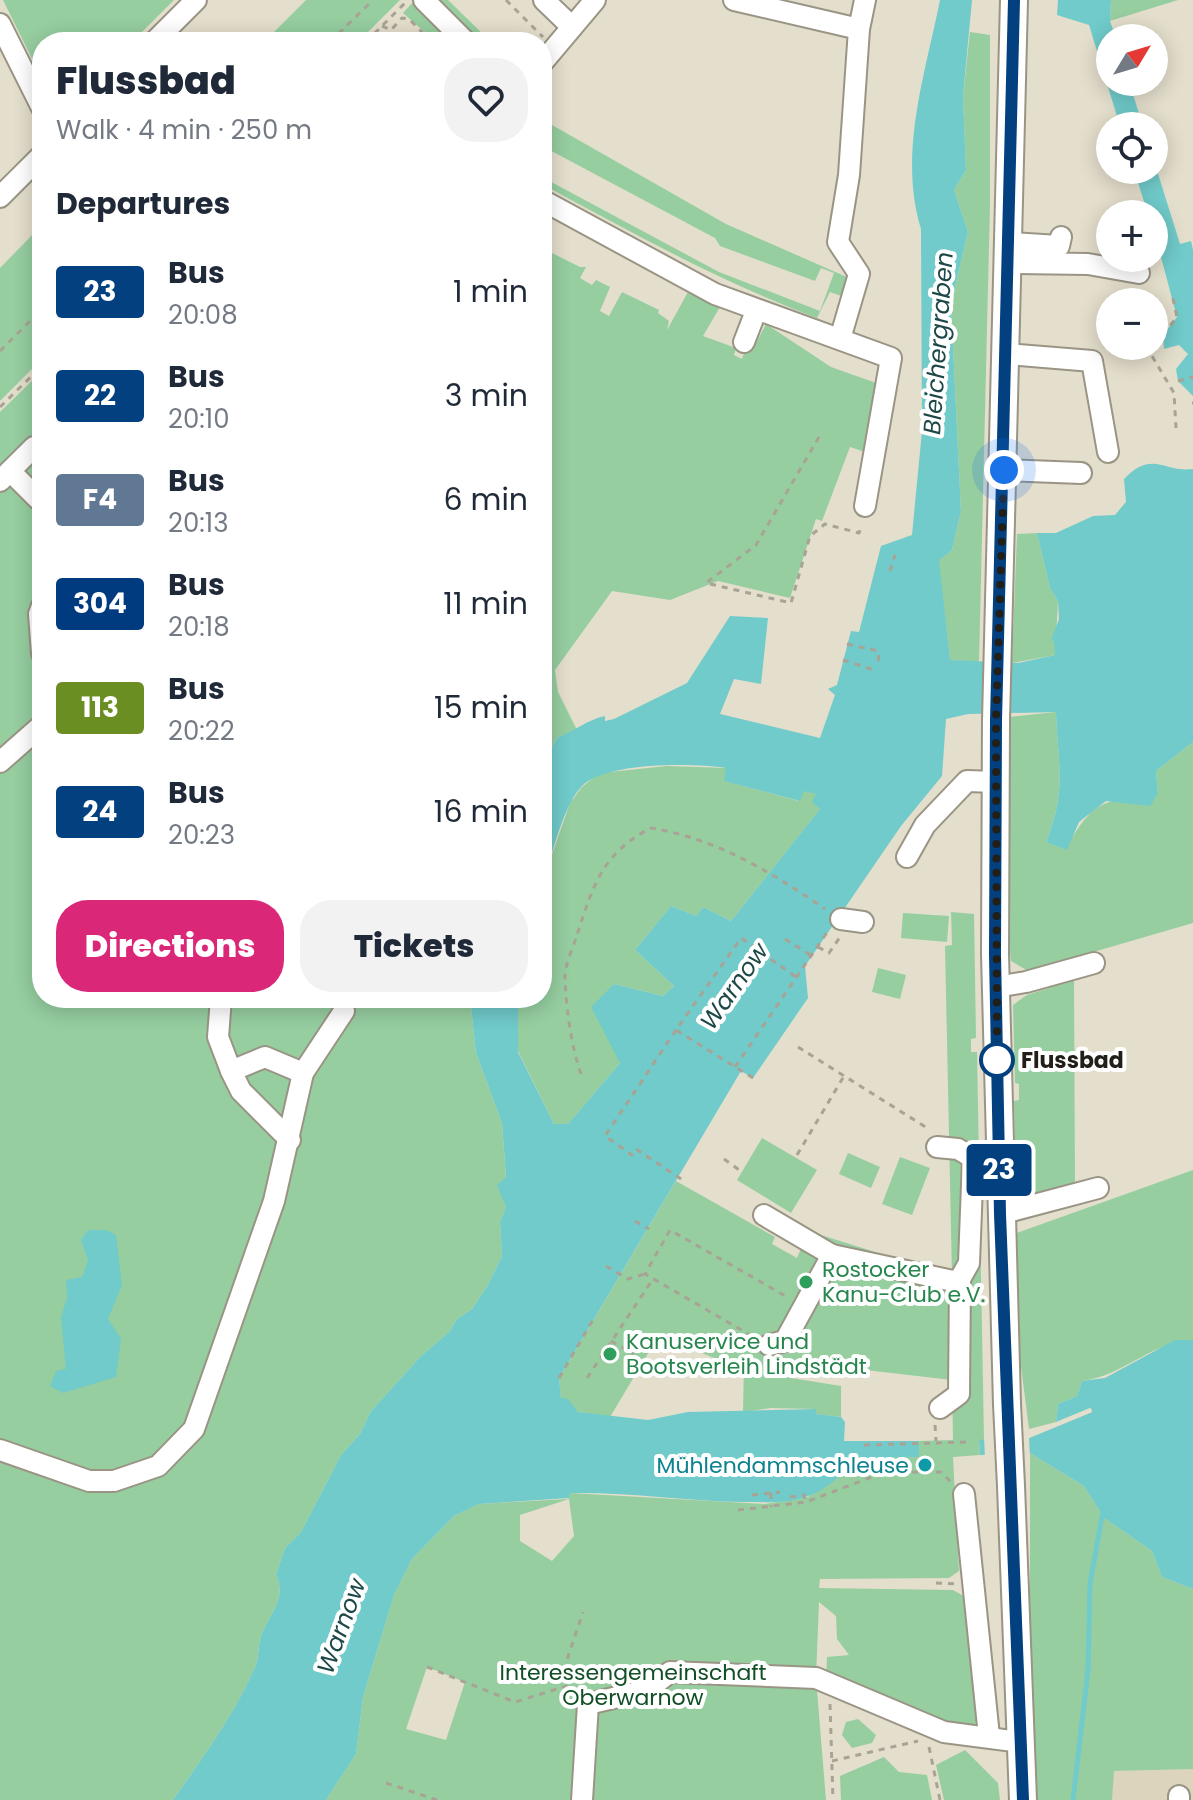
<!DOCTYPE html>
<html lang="en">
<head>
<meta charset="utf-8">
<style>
  :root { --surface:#fff; --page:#f2f2f3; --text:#1f2937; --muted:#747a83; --accent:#db2777 }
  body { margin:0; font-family:Poppins,sans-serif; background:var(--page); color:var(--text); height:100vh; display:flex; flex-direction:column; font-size:30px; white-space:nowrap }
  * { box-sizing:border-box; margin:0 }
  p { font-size:26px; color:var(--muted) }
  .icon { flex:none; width:44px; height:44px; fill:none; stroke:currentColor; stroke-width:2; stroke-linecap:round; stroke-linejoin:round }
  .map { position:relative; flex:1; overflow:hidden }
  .side { position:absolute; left:32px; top:32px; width:520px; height:976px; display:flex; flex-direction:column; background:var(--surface); border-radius:32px; box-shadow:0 4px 20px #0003 }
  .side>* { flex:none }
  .badge { padding:0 16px; border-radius:6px; font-size:28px; line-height:52px }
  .needle { width:52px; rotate:52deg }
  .tools { position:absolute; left:1096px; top:24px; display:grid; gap:16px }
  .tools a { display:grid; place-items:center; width:72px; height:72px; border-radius:50%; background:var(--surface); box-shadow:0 4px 20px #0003; font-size:40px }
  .you { position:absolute; width:40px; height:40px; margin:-20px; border:6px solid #fff; border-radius:50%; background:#1a73e8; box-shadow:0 0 0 12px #1a73e833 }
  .map>.badge { position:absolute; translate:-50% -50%; box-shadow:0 0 0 4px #fff }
  h2 { padding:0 24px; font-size:30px; line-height:72px }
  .round { display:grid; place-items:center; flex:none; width:84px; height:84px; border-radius:32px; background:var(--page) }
  .overview { display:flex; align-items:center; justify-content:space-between; height:136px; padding:0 24px }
  h1 { font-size:38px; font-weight:800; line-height:60px }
  .primary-button { display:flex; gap:16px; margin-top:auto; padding:16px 24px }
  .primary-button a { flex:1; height:92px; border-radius:32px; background:var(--accent); color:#fff; font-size:32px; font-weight:800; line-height:92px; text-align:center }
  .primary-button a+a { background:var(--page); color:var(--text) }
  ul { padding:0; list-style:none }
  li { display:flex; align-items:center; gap:24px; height:104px; padding:0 24px }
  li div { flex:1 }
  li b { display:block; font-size:30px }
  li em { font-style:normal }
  li .badge { min-width:88px; font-weight:700; text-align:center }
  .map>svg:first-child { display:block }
</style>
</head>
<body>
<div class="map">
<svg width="1193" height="1800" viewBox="0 0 1193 1800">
  <rect width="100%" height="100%" fill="#e4decc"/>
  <polygon fill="#dcd4bb" points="1193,1769 1193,1800 1112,1800 1113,1771"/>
  <g fill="#96cea0" fill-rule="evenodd">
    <polygon points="3,0 174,0 132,42 42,42 42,79"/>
    <polygon points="306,0 400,0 358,42 264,42"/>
    <polygon points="415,0 448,0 491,42 436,42 403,13"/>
    <polygon points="1111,0 1178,0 1110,21"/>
    <polygon points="970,32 990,35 990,204 979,662 950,660 938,560 952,550 961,511 951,304 968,232 954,190 966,170 963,96"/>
    <path d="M545,121l181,103 123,54 -5,19 -14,-5 -13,26c-96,-36 -185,-85 -275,-134v-7l177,95 101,39 14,-38 -13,-5 -6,13 -95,-35 -5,-8 -173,-92z"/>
    <polygon points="42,225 42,359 0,401 0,268"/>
    <polygon points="550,252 580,267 586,267 580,278 592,285 596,280 610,287 600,311 609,316 622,292 659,310 658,313 669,321 667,330 688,292 720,307 703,336 736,348 734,355 742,359 746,347 752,351 766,324 831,367 879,384 871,454 850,447 822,521 816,519 790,598 718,581 670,600 612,591 555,670 558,692 577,730 558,737 542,765 542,267"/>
    <path d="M42,371v627h428l6,55 26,70 4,55 -7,5 7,24 -6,15 2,34 -16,32 -14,21 -15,10 -8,13 -28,24 -50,55 -11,23 -19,21 -40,77 -16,16 -9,26c10,25 -3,35 -13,57 -6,12 -3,24 -8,36 -21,48 -52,90 -82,133h-173v-1388z"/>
    <polygon points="1037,533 1050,588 1058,601 1055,655 1012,663 1017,534"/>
    <path d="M1056,712c2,54 11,77 -10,130l20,7c27,-50 38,-48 92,-56l-2,-22 37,-29v181l-165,48 -17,-10 -2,-18v-226z"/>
    <polygon points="667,766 727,768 725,781 799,801 804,790 817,794 821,808 731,921 703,907 696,916 671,906 635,950 674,986 663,996 614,984 620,1063 568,1124 554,1124 518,1051 518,998 542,998 542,883 570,803 582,787 599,773"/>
    <path d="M951,912l23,2 2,124 -5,1v13h6l7,388h-5l1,15 -27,2 6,114 -10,7 -129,1 -1,9 134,2 16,9 10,118c-2,4 -2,7 -8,9 -21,6 -119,-35 -145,-44l1,-25 22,-2 -12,-16 -1,-23 -17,-14 -3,76 10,122h-500l30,-46 7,-57 31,-102 18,-36 42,-43 25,-12 89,-5 2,-6 195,11 43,-7 38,-27 -2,-12 75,-1v-16l34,-1 -1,-60 -173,-20 12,18 50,8v31l-26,-3v-5l-44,-1 -28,4 1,-48 -10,2 -57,-23 -21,-3 -46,77 -32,-5 -10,-12 -7,-1 -2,-21 117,-197 99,56 -3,7 25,14 11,-27 144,45 -7,-330 7,-1zM569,1499l5,37 -22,25 -32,-20v-26zM427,1667l38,15 -19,58 -40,-11z"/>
    <polygon points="903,913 949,916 947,942 901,938"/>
    <polygon points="878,968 906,975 900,999 872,992"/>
    <path d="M1074,980l1,204c-22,10 -43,22 -59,-3l-2,-80 5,-1v-16l-4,-1 -2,-78 14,-10z"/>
    <polygon points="762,1138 817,1170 791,1213 737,1180"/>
    <polygon points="848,1153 880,1167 871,1188 839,1174"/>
    <polygon points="900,1157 930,1168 912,1215 882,1204"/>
    <path d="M1193,1170v170c-40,1 -70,36 -111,41l-5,15 -19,8 -2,18 -27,7 -12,-94 -3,-101z"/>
    <polygon points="1030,1453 1084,1486 1104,1518 1152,1551 1162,1577 1193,1589 1193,1769 1114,1771 1112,1800 1035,1800 1030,1686"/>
    <polygon points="858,1719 876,1735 872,1743 852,1748 842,1735 846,1722"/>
    <polygon points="965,1750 998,1783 1000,1800 944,1800 936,1765"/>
    <polygon points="884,1757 899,1772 927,1775 932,1800 841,1800 840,1776"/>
  </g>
  <g fill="#70cbca">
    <path d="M940,0h32l-9,96 3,74 -12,20 14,42 -17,72 10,207 -9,39 -13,10 11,100 68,3 37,-8 -1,-14 -3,-1 8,-21 -1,-18 -8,-13 -13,-55h19l37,-17 22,-1 11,-13 -2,-23c28,-30 41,-6 69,-10v273l-37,29 2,22 -8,13 -44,-5 -27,21 -12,28 -21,-8c21,-53 12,-75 10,-130l-88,2 -22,5 -4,57 -41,50 -96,140 3,32 -55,80 -12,-7 -182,307 2,20 7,1 10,13 70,8 40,-8 128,-3v5l25,3 4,5 -1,19h75v16l-74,2 1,11c-11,10 -22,20 -35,25 -21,9 -45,7 -67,7 -58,-1 -116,-10 -174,-9l-1,5 -90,6 -25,12 -42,43 -18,36 -31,102 -7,57 -30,46h-153c30,-43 61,-85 82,-133 5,-11 2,-24 8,-36 10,-22 23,-32 13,-57l9,-26 16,-16 40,-77 19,-21 11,-23 50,-55 28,-24 8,-13 15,-10 14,-21 16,-32 -2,-34 6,-15 -9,-22 9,-8 -4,-54 -26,-70 -6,-55h48v54l36,72h14l52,-61 -29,-56 23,-23 49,12 11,-10 -39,-36 36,-44 25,10 7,-9 28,14 89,-112 -8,-7 4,-8 -12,-3 -4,10 -76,-20 2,-13c-34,-5 -120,-6 -144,18 -19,19 -30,71 -40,97v-118l16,-28c18,-6 28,-17 47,-21v5l9,-2 73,-36 43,-67 38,2 -7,66 -27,-5 -14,35 100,24 15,-43 -7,-6 9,-4 14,-54 8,1 22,-86 31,-11 10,-104 -1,-202c-23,-75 4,-154 19,-229z"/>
    <polygon points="1058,0 1111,0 1110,21 1116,38 1110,38 1110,82 1129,82 1143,126 1120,126 1089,25 1057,15"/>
    <polygon points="1154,161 1180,244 1191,241 1193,250 1193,406 1193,396 1178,381 1176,369 1188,354 1179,345 1164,349 1163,335 1177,317 1154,231 1154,214 1148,214 1134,170 1154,170"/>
    <polygon points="88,1230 106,1230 116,1235 122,1285 108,1319 121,1339 116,1377 63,1393 50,1386 56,1371 66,1369 61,1317 67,1298 66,1280 82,1277 88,1261 81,1240"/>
    <polygon points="1175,1340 1193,1340 1193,1589 1162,1577 1152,1551 1104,1518 1084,1486 1030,1453 980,1455 979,1440 1029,1438 1092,1412 1090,1408 1056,1422 1058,1404 1077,1396 1082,1381 1105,1378"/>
  </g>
  <polygon fill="#e4decc" points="1091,1408 1092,1412 1029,1438 1030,1458 985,1459 984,1436 1028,1434"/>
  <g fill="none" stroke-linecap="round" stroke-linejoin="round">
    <polyline stroke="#70cbca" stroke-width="5" points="1073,1800 1088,1670 1090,1584 1103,1511"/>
    <g stroke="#9a9484" stroke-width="24">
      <g id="minor">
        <polyline points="424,0 466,42"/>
        <polyline points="544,0 572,27"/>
        <polyline points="734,0 859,29"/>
        <polyline points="0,24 42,108"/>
        <polyline points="154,42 196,0"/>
        <polyline points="542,63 595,0"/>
        <polyline points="0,197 42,155"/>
        <polyline points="542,200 715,294 891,358 865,506"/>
        <polyline points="1011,243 1059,246 1061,237"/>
        <polyline points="1010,263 1088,264 1139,273"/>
        <polyline points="840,339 859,274 838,242 849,175 859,29 865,0"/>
        <polyline points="744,342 756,311"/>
        <polyline points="1007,354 1092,361 1108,452"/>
        <polyline points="1004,470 1081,473"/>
        <polyline points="10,471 38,499"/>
        <polyline points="0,481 34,447 42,446"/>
        <polyline points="42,606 39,614 42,653"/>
        <polyline points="0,762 42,725"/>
        <polyline points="907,857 925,825 967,781 996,782"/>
        <polyline points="841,919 863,922"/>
        <polyline points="995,987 1026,982 1094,963"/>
        <polyline points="231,1071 241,1091 290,1140"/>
        <polyline points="303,1073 344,1011"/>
        <polyline points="937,1147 958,1149 973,1158 986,1155"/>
        <polyline points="1000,1214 1098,1188"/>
        <polyline points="764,1215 832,1255"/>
        <polyline points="769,1345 785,1341 832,1255 953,1281 960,1279"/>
        <polyline points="940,1408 959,1394 960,1279 969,1263 973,1158"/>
        <polyline points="0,1450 89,1481 114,1481 158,1466 194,1429 274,1201 303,1073 265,1057 231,1071 218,1037 221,998"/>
        <polyline points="964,1494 989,1736"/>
        <polyline points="582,1800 588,1704 647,1690 670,1672 816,1678 944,1732 1020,1742"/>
        <polyline points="1179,1800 1179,1796"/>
      </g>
    </g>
    <g stroke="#9a9484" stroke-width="30">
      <g id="major">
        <polyline points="1007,1404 995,954 996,720 1014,0"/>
        <polyline points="1011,1486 1023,1800"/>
      </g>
    </g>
    <g stroke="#a8a394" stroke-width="3" stroke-dasharray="6 6" stroke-linecap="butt">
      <polyline points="506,0 543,37"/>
      <polyline points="382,26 391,30 402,18 409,19 432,42"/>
      <polyline points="330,42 373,0"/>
      <polyline points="366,42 406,2"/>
      <polyline points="1141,290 1142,302"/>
      <polyline points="1163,335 1177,317 1172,294"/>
      <polyline points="1146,346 1174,393 1176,428"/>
      <polyline points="0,351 42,309"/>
      <polyline points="38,368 42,328"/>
      <polyline points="1178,381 1193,377"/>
      <polyline points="1192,403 1193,403"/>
      <polyline points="0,407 42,366"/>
      <polyline points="819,437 756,545 706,583 791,603 810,536 825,524 859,533 861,527"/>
      <polyline points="890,571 895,555"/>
      <polyline points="847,644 878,651 879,662"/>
      <polyline points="843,660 874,670"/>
      <polyline points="785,939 812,956"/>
      <polyline points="818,947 829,953 840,937"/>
      <polyline points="676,1030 605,1136 632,1155 636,1149 684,1181"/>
      <polyline points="798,1047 924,1126 928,1132"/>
      <polyline points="735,1067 828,931"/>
      <path d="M581,1074c-10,-28 -15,-67 -16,-97 0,-13 8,-29 12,-42 16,-49 25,-82 74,-107 66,11 120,44 174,81"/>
      <polyline points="753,1078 676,1030 741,938 796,977"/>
      <polyline points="797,1155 844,1076"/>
      <polyline points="724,1159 742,1172"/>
      <polyline points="635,1221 649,1229"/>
      <polyline points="606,1266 628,1279 645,1274"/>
      <polyline points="752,1336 645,1274 670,1230 787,1297"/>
      <polyline points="611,1341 634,1354"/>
      <polyline points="559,1378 594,1318"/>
      <polyline points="587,1378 653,1279"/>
      <polyline points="935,1425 936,1441"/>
      <polyline points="864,1445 970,1442"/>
      <polyline points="771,1493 771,1507"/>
      <polyline points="752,1495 780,1492"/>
      <polyline points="790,1497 804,1495 805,1500"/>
      <polyline points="738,1510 806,1502 885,1472 941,1472 951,1482"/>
      <polyline points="936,1583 958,1584"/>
      <polyline points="427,1667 515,1702 573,1684"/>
      <polyline points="579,1692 566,1663 583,1612"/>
      <polyline points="830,1704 833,1800"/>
      <polyline points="929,1747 940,1800"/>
      <polyline points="832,1761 918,1741"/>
      <polyline points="386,1783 437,1800"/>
    </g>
    <use href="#minor" stroke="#fff" stroke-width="20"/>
    <use href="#major" stroke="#fff" stroke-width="26"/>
    <g stroke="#9a9484" stroke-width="30" stroke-linecap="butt">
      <polyline id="major-bridge" points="1007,1404 1011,1486"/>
    </g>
    <use href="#major-bridge" stroke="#fff" stroke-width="26"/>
  </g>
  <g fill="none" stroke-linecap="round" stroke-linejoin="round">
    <g stroke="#fff" stroke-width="18">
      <polyline id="line" points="1014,0 996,720 995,954 1000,1214 1023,1800"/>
    </g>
    <use href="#line" stroke="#024080" stroke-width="12"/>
    <polyline stroke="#211f18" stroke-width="8" stroke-dasharray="0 14.4" points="997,1060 996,720 1004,470"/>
  </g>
  <circle fill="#fff" stroke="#024080" stroke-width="4" cx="997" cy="1060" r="16"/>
  <g fill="#2e9e5b" stroke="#fff" stroke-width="3">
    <circle cx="806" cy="1282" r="8"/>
    <circle cx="610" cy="1354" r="8"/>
  </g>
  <circle fill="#0f9aa8" stroke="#fff" stroke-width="3" cx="925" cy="1465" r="8"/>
  <g text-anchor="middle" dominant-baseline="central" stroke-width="8" stroke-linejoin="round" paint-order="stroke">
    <g font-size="22" font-weight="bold" fill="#211f18" stroke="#fff" text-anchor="start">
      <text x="1021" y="1060">Flussbad</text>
    </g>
    <g font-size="22" fill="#27864d" stroke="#fff" text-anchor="start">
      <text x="822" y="1269">Rostocker<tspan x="822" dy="25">Kanu-Club e.V.</tspan></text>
      <text x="626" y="1341">Kanuservice und<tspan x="626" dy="25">Bootsverleih Lindstädt</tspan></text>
    </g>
    <g font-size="22" fill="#0d838f" stroke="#fff" text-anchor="end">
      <text x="909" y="1465">Mühlendammschleuse</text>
    </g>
    <g font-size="22" fill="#114f25" stroke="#fff">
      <text x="633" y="1672">Interessengemeinschaft<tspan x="633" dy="25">Oberwarnow</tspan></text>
    </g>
    <g font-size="24" font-style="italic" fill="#1e4848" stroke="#fff">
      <text transform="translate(938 343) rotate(-86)">Bleichergraben</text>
      <text transform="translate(734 986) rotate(-55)">Warnow</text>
      <text transform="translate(341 1626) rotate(-70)">Warnow</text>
    </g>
  </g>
</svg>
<div class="tools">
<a><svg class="needle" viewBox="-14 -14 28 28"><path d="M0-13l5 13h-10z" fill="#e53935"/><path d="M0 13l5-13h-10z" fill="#747a83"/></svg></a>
<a><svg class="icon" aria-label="locate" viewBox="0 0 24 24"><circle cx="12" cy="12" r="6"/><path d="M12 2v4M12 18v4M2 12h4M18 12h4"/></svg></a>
<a>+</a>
<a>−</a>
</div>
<div class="you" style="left:1004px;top:470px"></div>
<b class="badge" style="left:999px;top:1170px;background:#024080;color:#fff">23</b>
<section class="side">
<div class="overview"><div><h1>Flussbad</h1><p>Walk · 4 min · 250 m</p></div><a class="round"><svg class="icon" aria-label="heart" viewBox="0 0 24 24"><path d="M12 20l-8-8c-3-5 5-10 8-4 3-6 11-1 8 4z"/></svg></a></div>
<h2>Departures</h2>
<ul>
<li><span class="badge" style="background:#024080;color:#fff">23</span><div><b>Bus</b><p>20:08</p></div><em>1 min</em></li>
<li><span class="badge" style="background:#024080;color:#fff">22</span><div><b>Bus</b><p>20:10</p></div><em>3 min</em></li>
<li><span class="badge" style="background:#607893;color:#fff">F4</span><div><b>Bus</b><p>20:13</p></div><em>6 min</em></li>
<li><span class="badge" style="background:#003b80;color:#fff">304</span><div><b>Bus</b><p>20:18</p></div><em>11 min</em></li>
<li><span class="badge" style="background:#6b8e23;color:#fff">113</span><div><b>Bus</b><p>20:22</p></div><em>15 min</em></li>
<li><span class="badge" style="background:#024080;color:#fff">24</span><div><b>Bus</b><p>20:23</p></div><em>16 min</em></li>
</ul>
<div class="primary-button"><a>Directions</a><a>Tickets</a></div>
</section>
</div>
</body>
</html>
